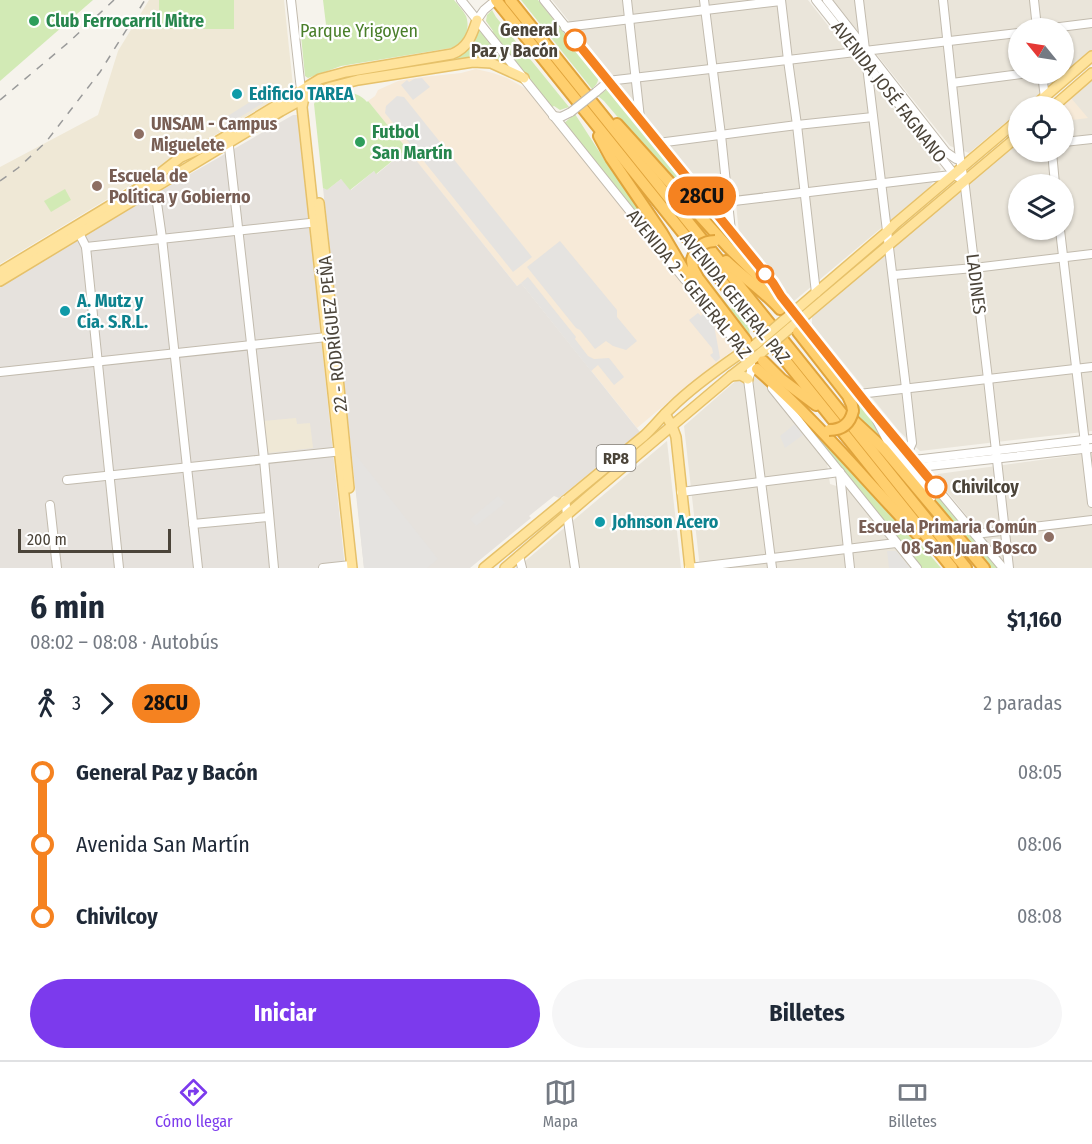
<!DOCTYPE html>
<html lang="es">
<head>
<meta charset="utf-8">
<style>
  :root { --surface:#fff; --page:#f6f6f7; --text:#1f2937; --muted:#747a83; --line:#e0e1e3; --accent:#7c3aed }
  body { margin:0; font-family:"Fira Sans Condensed",sans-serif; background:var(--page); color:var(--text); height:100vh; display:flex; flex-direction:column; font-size:22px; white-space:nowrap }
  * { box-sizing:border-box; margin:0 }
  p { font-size:20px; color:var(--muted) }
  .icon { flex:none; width:33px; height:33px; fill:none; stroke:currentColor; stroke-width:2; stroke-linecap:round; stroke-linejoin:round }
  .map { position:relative; height:568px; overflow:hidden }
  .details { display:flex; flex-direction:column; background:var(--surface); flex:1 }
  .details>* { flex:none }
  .badge { padding:0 12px; border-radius:20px; font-size:21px; line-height:39px }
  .needle { width:39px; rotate:300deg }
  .controls { position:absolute; left:1008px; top:18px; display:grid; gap:12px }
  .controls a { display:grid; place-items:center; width:66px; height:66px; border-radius:50%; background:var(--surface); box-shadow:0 2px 4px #0004; font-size:30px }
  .scale { position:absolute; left:18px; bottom:15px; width:153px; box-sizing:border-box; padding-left:6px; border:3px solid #4b4439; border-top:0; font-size:16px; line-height:21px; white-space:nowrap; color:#4b4439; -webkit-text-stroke:4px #fff; paint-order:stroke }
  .map>.badge { position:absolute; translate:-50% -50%; box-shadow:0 0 0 3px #fff }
  .legs { display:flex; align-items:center; gap:9px; height:66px; padding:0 30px; font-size:20px }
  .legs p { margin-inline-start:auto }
  .summary { display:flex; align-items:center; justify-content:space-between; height:102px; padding:0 30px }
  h1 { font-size:33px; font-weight:700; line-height:45px }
  .primary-button { display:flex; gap:12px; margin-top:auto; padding:12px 30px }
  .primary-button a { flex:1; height:69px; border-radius:36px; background:var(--accent); color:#fff; font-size:24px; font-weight:700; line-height:69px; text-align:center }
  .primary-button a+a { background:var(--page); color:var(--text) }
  ul { padding:0 30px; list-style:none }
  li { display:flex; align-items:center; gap:21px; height:72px; font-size:22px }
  li i { display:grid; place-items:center; width:9px; height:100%; margin:0 8px; background:currentColor }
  li i::after { content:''; width:15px; height:15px; margin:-8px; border:4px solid; border-radius:50%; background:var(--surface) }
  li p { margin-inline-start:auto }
  li:first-child i { background:linear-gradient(#0000 50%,currentColor 0) }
  li:last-child i { background:linear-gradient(currentColor 50%,#0000 0) }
  .menu { display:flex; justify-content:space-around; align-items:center; height:84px; border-top:2px solid var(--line); background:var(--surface); font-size:16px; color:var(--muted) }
  .menu a { display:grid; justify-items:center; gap:3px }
  .menu .current { color:var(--accent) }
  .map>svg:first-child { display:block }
</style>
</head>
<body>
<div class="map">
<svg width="1092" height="568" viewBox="0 0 1092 568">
  <rect width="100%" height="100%" fill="#f6f3ec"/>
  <g fill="#eae5da" fill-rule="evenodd">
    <polygon points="552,0 808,0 941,169 929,188 794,301 739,233 735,194 710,197"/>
    <path d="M833,0h259v50l-67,56h-7v6l-49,41 -19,-7zM1018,28h46v46h-46z"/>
    <path d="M1092,80v351l-172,20 -21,-20 -87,-107v-7l206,-175v10h46v-46h-4zM1018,184h46v46h-46z"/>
    <polygon points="758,376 827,463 830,484 849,490 911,568 700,568 684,426 739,378 753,378"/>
    <polygon points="667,441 681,568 517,568"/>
    <polygon points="1092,453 1092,568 1009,568 936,478 938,474"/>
  </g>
  <g fill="#f7ead8">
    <polygon points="476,69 493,73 507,78 528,90 641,231 640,233 663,258 732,347 732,351 698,377 637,428 521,283 517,286 368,101 375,96 378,90 398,81 423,77 461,73"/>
    <polygon points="1071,98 1088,118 1064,121 1064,106 1061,106"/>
  </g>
  <g fill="#e6e2dd">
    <polygon points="293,115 298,115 345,568 0,568 0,286 87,233"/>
    <polygon points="407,149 517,286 521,283 640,432 559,498 554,496 529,516 531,518 470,568 364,568 323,188 327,190 341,179 351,190 374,171 377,174"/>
  </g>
  <g fill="#efe8d6">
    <polygon points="149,0 284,0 293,86 292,89 210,138 190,146 178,153 152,172 0,264 0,167 98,115 118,51"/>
    <polygon points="296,418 297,424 310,423 313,448 269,453 266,451 263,421"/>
  </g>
  <g fill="#d2eab5">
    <polygon points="0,0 93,0 0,81"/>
    <rect x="159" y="0" width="75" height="29"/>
    <path d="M323,0h131c4,5 9,10 12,16 5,14 -2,27 -15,32l-110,18 -33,12 -3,-2 -4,-40 26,-3z"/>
    <path d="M521,0h17l59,75c3,6 -1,10 -5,14z"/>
    <polygon points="492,10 496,17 569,107 560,110 554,106 552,107 492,32 493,31 486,21 487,15"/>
    <polygon points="479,29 508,66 493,59 480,57 376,74 376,72 393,70 405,65 452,57 476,37"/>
    <polygon points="609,88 611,91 613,90 756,270 621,121 604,101 598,96"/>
    <path d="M344,92c9,0 17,3 23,10l1,-1 39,48 -31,25 -2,-3 -24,19 -9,-11 -14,11 -4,-2 -9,-84c5,-11 20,-11 30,-12z"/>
    <polygon points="575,114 613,173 615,173 676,264 564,123"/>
    <polygon points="65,189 71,200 51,212 44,201"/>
    <polygon points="695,264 731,309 733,307 749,327 750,336 748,338 705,283"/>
    <polygon points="853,396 867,411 886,446 856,416"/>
    <polygon points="786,400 924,548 941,568 921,568"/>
    <polygon points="888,435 998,568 988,568 949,519 926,485 895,446"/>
  </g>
  <g fill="#e5e3e0">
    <polygon points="422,78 430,87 413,100 401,85 407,80 409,82 414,79"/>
    <polygon points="269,90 273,97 227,125 223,119"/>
    <polygon points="397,96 404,97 532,257 513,272 385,113 386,106"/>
    <polygon points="560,241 617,310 617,317 637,341 626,350 613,346 606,341 595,349 580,330 576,328 527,267"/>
    <polygon points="528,277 576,337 575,339 588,356 594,359 609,358 624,377 614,385 598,365 591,371 521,283"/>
    <polygon points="698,313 701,316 704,313 714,325 720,358 716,362 710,355 713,353 712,348 689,320"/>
    <polygon points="795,424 803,435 785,448 780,436"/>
    <polygon points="352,450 438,559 427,568 364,568"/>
    <polygon points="498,496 505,503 476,526 470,519"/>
    <polygon points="887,551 896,551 910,568 889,568"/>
  </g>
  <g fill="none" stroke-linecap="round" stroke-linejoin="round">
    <g stroke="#c2bbae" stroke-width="10">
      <g id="minor">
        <polyline points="291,0 301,90"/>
        <polyline points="461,0 685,280"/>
        <polyline points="544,0 773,283 781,296 870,408 1003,568"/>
        <polyline points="627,0 640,118"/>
        <polyline points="704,0 721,135 731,231"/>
        <polyline points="781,0 788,60 797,125 816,293"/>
        <polyline points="816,0 858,53"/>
        <polyline points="827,0 946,152 956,159 960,159"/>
        <polyline points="859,0 906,388 912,443 908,452"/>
        <polyline points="943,0 960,159 965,187 988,379 1009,568"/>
        <polyline points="1034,0 1037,28"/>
        <polyline points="477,20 484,10 496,0"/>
        <polyline points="565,27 781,1"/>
        <polyline points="1052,28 1092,23"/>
        <polyline points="866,63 954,174 958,177"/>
        <polyline points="1042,74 1046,106"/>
        <polyline points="952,83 1021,74"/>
        <polyline points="596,92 609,81 616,80 1018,33"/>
        <polyline points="553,116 561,117 571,112"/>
        <polyline points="226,140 229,147 264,459 274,568"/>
        <polyline points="1064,142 1092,139"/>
        <polyline points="658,143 797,125 873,117"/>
        <polyline points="1052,152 1055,184"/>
        <polyline points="150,183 156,196 162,238 198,568"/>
        <polyline points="709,204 951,175"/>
        <polyline points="1060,230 1092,503"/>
        <polyline points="79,233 86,247 119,568"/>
        <polyline points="86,247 319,222"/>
        <polyline points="894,275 974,268 1092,254"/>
        <polyline points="700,299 746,354"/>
        <polyline points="751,360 751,372 748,379 772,568"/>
        <polyline points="0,372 327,337"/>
        <polyline points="772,388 917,568"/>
        <polyline points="859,394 1092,367"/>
        <polyline points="875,417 888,442 931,498"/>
        <polyline points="914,460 1092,439"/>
        <polyline points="920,467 1092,448"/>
        <polyline points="840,474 850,568"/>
        <polyline points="67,480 343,451"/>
        <polyline points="681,492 840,472"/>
        <polyline points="565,500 575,568"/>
        <polyline points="50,505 57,568"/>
        <polyline points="193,524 268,517"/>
        <polyline points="975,534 1092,520"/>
        <polyline points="519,556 522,568"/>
        <polyline points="323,568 351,565"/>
        <polyline points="689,568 896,543"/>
      </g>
    </g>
    <g stroke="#e6c16a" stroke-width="12">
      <g id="major">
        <polyline points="302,96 303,102 302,107 352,568"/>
        <polyline points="1034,106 1092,56"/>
        <polyline points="1054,106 1092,73"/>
        <polyline points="319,203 334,337 349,488"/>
        <path d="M0,272l149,-90 32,-25 37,-16 102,-62 26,-7 106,-18c16,-6 20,-19 25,-34"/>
        <polyline points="0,281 281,111 310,95 331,87 358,80 473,62 491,63 524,78"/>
        <polyline points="783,321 887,232 895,224 1018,120"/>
        <polyline points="789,329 1018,136"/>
        <polyline points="731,376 741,375 748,379"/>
        <polyline points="665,414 672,426 676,437 690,568"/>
        <path d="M484,568l160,-132c10,-9 17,-19 27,-28 20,-20 44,-37 67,-53l6,-3 12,-8"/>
        <polyline points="505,568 591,494 731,376 762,352"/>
      </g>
    </g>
    <g stroke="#e0a43c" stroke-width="14">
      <g id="highway">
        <polyline points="496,0 952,568"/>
        <polyline points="510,0 966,568"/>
        <polyline points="617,124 728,247 760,278 781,296"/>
        <polyline points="599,136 611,158 662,233 702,301"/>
        <polyline points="692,260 693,269 698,278 746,341"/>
        <path d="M726,261c18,17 38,30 54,48"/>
        <polyline points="798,332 848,396 852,405 853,411"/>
        <polyline points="763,361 781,379 816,405"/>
        <path d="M757,369c58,50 107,110 160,165"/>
        <polyline points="854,421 884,449 984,568"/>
      </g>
    </g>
    <use href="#minor" stroke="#fff" stroke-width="8"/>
    <use href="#major" stroke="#ffe39c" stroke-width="9"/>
    <use href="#highway" stroke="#ffcf6e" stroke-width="10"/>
    <g stroke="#9a9a9a" stroke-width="1.5" stroke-dasharray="8 8" stroke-linecap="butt">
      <polyline points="0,100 69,42 114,0"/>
      <polyline points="0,181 18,168 46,142 100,72 145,0"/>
    </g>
    <g stroke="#c2bbae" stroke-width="10" stroke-linecap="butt">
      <polyline id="minor-bridge" points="571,112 596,92"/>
    </g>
    <g stroke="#e6c16a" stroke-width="12" stroke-linecap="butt">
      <g id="major-bridge">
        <polyline points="756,344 783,321"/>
        <polyline points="762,352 789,329"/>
      </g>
    </g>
    <g stroke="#e0a43c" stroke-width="14" stroke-linecap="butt">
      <g id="highway-bridge">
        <path d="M692,260c3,-12 11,-19 23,-19"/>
        <path d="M829,430c13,0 21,-6 24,-19"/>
      </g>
    </g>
    <use href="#minor-bridge" stroke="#fff" stroke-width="8"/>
    <use href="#major-bridge" stroke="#ffe39c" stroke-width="9"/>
    <use href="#highway-bridge" stroke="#ffcf6e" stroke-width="10"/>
  </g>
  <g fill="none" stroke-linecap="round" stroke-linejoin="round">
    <g stroke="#fff" stroke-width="14">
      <polyline id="line-1" points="575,40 773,283 781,296 870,408 936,487"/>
    </g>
    <use href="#line-1" stroke="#f58220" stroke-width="9"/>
  </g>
  <g fill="#2e9e5b" stroke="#fff" stroke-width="2">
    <circle cx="34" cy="21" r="6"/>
    <circle cx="360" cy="142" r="6"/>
  </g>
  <g fill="#fff" stroke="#f58220" stroke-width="3">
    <circle cx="575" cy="40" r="10"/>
    <circle cx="765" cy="274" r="8"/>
    <circle cx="936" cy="487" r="10"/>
  </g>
  <g fill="#0f9aa8" stroke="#fff" stroke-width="2">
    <circle cx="237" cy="94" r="6"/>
    <circle cx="65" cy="311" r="6"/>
    <circle cx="600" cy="522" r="6"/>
  </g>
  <g fill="#8d6e63" stroke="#fff" stroke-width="2">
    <circle cx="139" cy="134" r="6"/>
    <circle cx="97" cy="186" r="6"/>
    <circle cx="1049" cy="537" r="6"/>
  </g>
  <g text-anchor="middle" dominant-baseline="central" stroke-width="4.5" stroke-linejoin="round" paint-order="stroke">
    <rect fill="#fff" stroke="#817c74" stroke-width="1.5" x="596.5" y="445" width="39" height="26" rx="4.5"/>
    <g font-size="16" font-weight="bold" fill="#4b4439">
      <text x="616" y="458">RP8</text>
    </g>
    <g font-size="18" font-weight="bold" fill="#27864d" stroke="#fff" text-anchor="start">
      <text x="46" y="21">Club Ferrocarril Mitre</text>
      <text x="372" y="132">Futbol<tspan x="372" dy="21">San Martín</tspan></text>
    </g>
    <g font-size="18" font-weight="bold" fill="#4b4439" stroke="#fff" text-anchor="end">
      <text x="558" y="30">General<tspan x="558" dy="21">Paz y Bacón</tspan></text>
      <text x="952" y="487" text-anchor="start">Chivilcoy</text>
    </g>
    <g font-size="18" fill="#4a7f2a" stroke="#fff">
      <text x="359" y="31">Parque Yrigoyen</text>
    </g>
    <g font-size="18" fill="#4b4439" stroke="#fff">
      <text transform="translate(889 92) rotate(52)">AVENIDA JOSÉ FAGNANO</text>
      <text transform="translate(689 284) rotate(51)">AVENIDA 2 - GENERAL PAZ</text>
      <text transform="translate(976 284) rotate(83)">LADINES</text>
      <text transform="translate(735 298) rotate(51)">AVENIDA GENERAL PAZ</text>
      <text transform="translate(333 334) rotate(-96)">22 - RODRÍGUEZ PEÑA</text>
    </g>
    <g font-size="18" font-weight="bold" fill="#0d838f" stroke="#fff" text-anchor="start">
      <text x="249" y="94">Edificio TAREA</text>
      <text x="77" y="301">A. Mutz y<tspan x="77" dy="21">Cia. S.R.L.</tspan></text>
      <text x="612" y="522">Johnson Acero</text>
    </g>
    <g font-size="18" font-weight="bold" fill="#785e54" stroke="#fff" text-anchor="start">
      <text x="151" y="124">UNSAM - Campus<tspan x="151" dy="21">Miguelete</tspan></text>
      <text x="109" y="176">Escuela de<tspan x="109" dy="21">Política y Gobierno</tspan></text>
      <text x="1037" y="527" text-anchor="end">Escuela Primaria Común<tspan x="1037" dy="21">08 San Juan Bosco</tspan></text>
    </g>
  </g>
</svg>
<div class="controls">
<a><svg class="needle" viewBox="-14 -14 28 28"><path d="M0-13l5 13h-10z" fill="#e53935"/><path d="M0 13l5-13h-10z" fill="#747a83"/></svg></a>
<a><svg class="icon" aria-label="locate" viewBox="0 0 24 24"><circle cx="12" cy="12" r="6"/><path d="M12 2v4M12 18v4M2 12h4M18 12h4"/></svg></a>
<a><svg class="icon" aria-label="layers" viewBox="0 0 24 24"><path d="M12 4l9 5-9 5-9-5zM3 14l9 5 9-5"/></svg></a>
</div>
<div class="scale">200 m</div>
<b class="badge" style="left:702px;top:196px;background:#f58220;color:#111">28CU</b>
</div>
<section class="details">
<div class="summary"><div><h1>6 min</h1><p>08:02 – 08:08 · Autobús</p></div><b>$1,160</b></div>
<div class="legs"><svg class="icon" aria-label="walk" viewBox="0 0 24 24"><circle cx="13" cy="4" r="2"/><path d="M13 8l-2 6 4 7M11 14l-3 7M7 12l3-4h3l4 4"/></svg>3<svg class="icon" aria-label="forward" viewBox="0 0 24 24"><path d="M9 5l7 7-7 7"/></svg><b class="badge" style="background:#f58220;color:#111">28CU</b><p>2 paradas</p></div>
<ul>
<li><i style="color:#f58220"></i><b>General Paz y Bacón</b><p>08:05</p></li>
<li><i style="color:#f58220"></i><span>Avenida San Martín</span><p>08:06</p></li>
<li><i style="color:#f58220"></i><b>Chivilcoy</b><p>08:08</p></li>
</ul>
<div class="primary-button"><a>Iniciar</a><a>Billetes</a></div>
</section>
<nav class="menu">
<a class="current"><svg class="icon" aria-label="directions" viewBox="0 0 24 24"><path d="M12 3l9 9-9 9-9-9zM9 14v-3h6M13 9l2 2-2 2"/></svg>Cómo llegar</a>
<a><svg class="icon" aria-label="map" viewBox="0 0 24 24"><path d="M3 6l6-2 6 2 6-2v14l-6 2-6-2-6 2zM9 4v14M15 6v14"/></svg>Mapa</a>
<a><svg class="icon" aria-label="tickets" viewBox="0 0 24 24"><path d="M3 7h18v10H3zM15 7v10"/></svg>Billetes</a>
</nav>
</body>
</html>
